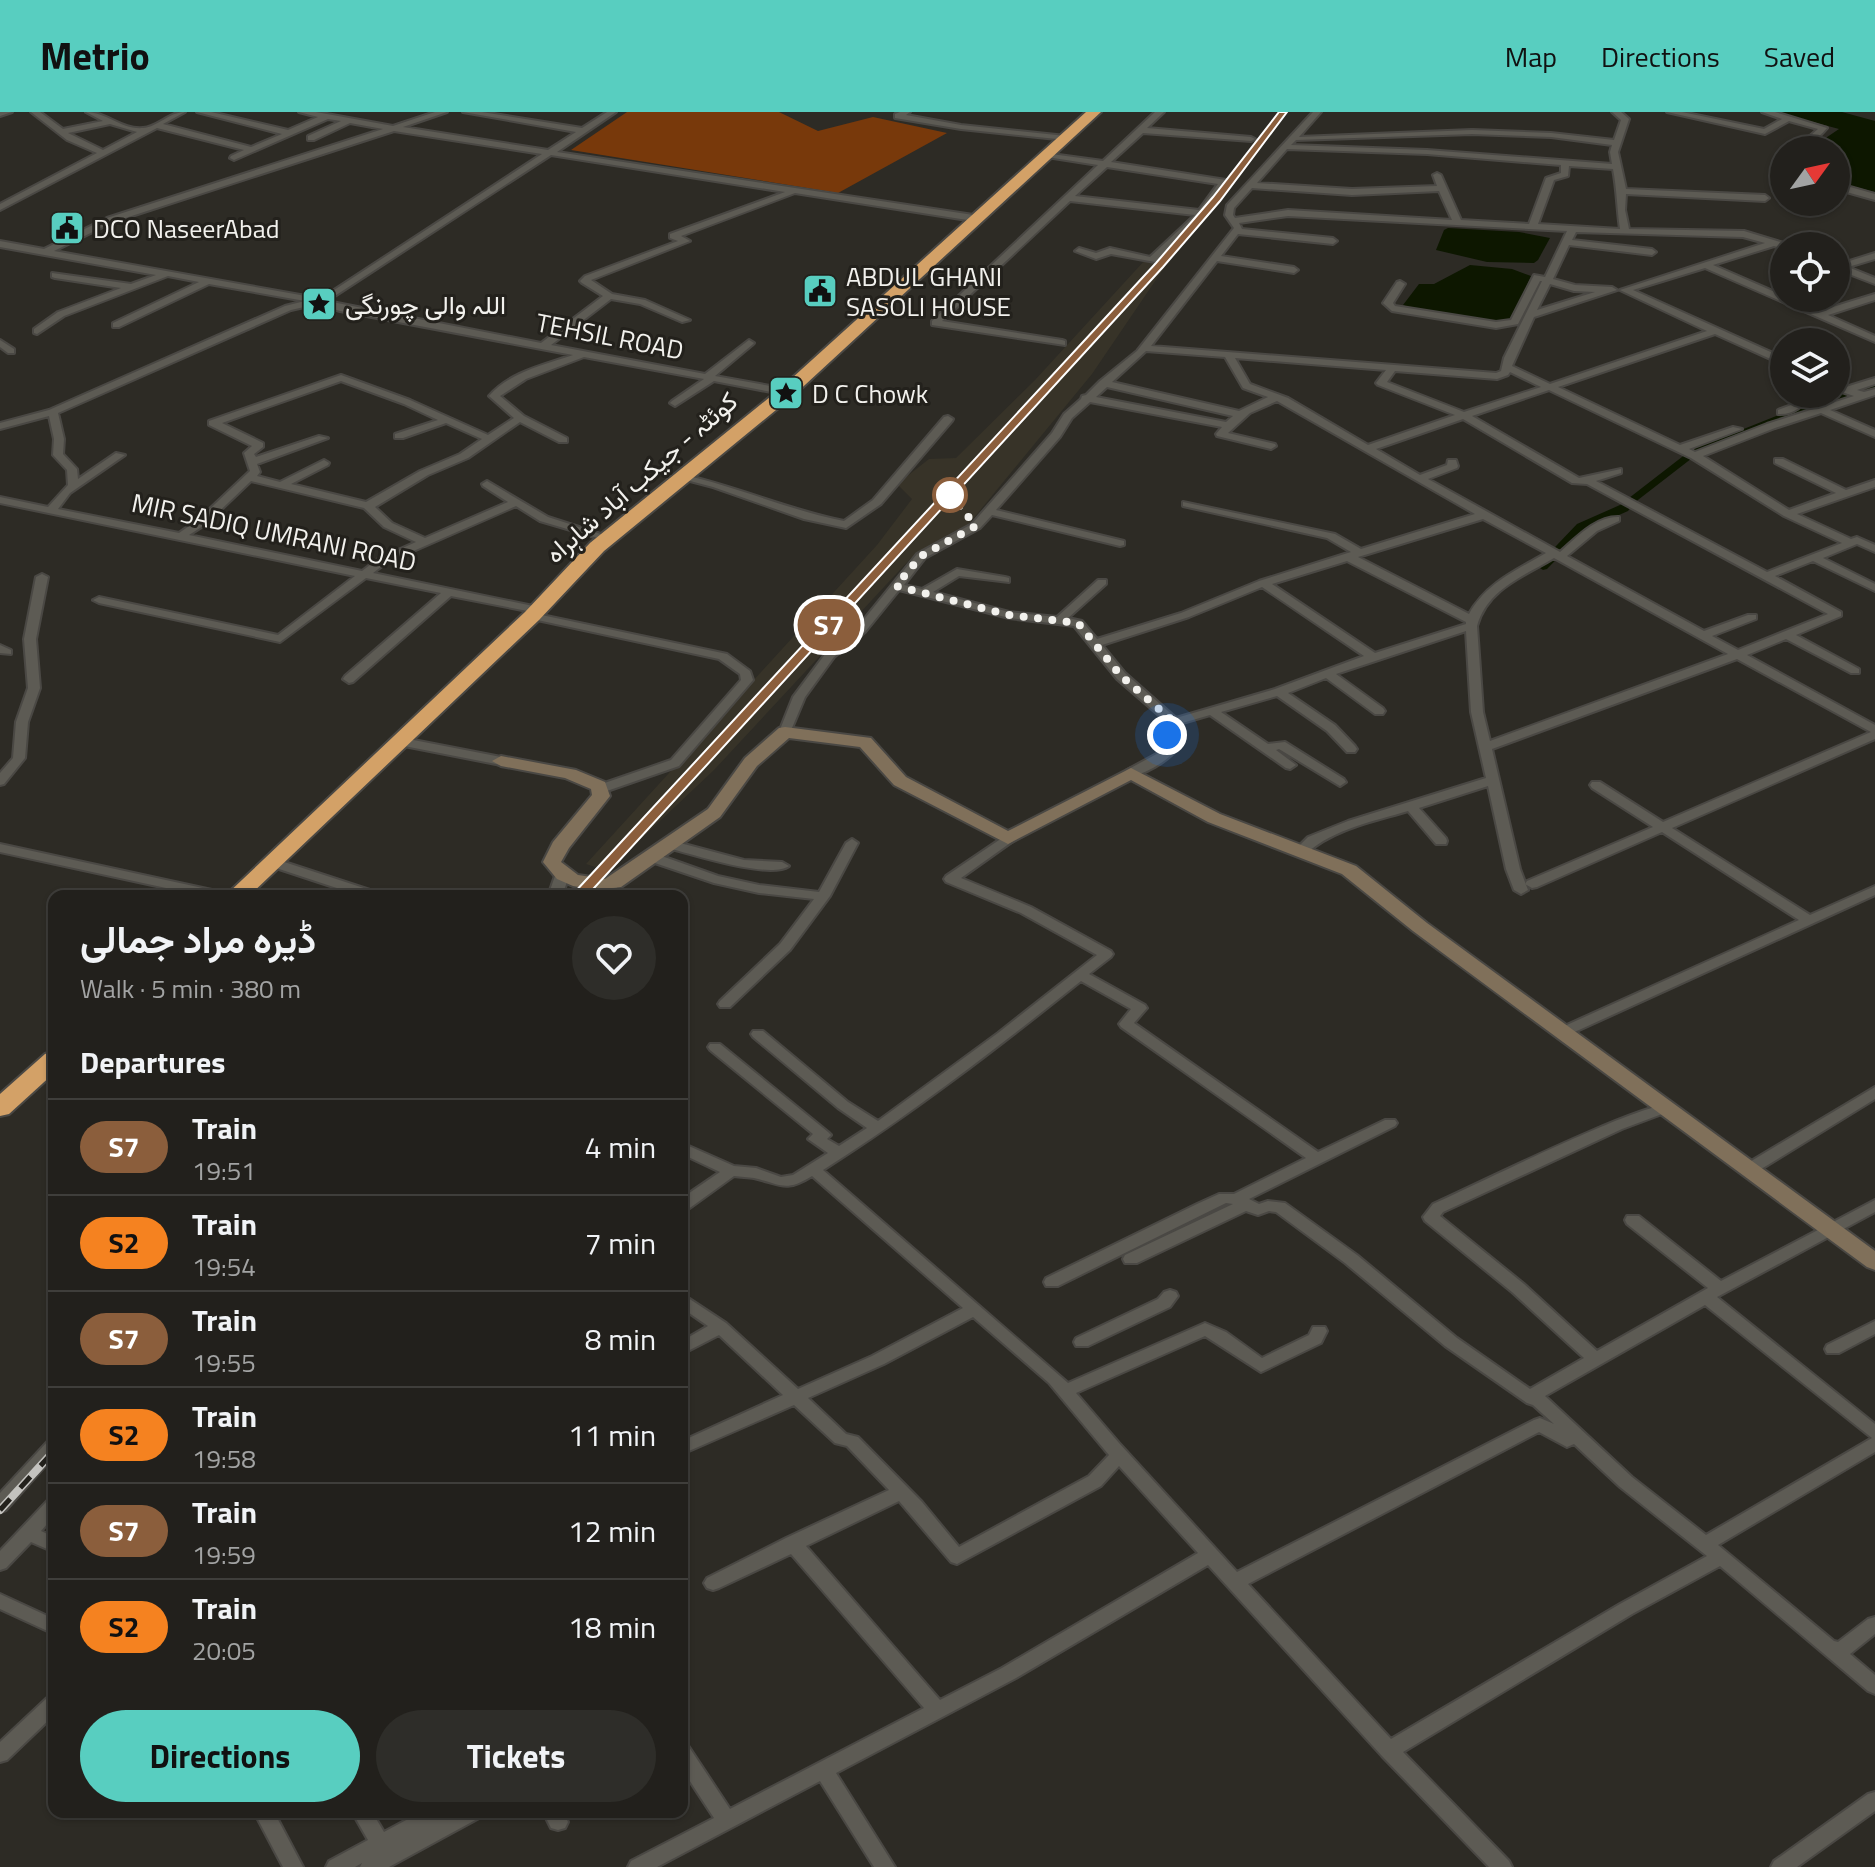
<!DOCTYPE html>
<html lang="en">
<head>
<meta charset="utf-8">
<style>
  :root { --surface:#22201c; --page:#2e2d29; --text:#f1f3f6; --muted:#a2a3a3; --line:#3f3e3b; --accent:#58cec0 }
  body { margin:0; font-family:"Titillium Web",Vazirmatn,sans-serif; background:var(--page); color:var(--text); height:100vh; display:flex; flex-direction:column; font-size:30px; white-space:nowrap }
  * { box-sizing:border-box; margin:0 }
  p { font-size:26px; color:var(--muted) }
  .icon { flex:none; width:44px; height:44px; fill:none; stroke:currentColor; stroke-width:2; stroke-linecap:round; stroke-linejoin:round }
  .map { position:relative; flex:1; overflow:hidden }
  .panel { position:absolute; left:48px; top:778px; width:640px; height:928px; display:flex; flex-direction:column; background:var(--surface); border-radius:16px; box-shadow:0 2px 6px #0004,0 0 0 2px var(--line) }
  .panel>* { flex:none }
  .badge { padding:0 16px; border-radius:26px; font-size:28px; line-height:52px }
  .needle { width:52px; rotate:57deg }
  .controls { position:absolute; left:1770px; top:24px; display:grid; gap:16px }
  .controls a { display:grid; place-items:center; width:80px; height:80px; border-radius:50%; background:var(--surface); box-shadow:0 2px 6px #0004,0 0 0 2px var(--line); font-size:40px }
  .you { position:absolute; width:40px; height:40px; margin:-20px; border:6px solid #fff; border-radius:50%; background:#1a73e8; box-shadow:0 0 0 12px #1a73e833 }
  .map>.badge { position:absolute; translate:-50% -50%; box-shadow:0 0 0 4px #fff }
  h2 { padding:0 32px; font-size:30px; line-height:72px }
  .round { display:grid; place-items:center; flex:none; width:84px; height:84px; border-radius:42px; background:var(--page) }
  .overview { display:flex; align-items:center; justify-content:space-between; height:136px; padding:0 32px }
  h1 { font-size:38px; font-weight:700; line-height:60px }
  .cta { display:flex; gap:16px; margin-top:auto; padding:16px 32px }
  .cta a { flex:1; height:92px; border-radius:48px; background:var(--accent); color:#111; font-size:32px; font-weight:700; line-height:92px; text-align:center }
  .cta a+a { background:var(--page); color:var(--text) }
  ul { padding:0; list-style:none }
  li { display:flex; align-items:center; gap:24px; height:96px; padding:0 32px; border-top:2px solid var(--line) }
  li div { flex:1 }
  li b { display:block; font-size:30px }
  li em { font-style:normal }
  li .badge { min-width:88px; font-weight:700; text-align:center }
  header { display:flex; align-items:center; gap:48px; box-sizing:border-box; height:112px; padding:0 40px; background:var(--accent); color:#111 }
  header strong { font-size:38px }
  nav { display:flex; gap:44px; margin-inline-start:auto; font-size:28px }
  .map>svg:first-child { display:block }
</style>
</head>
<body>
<header>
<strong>Metrio</strong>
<nav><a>Map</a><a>Directions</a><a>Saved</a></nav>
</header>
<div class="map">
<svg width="1875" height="1755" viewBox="0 0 1875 1755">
  <rect width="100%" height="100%" fill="#2d2b25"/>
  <polygon fill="#373328" points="1145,148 1166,153 1092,262 968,413 911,446 714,658 607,759 586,752 877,433 912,387 897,372 929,347 956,346 1035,268"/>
  <polygon fill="#78390b" points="627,0 779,0 818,19 873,5 947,21 838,81 571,38"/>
  <g fill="#0d1700">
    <polygon points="1776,0 1842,0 1875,9 1875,80 1836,70 1836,38 1808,38 1839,17"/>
    <polygon points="1448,116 1519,120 1550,126 1538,148 1534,151 1487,150 1436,138 1444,118"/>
    <polygon points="1470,153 1512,157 1531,164 1511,210 1498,211 1414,197 1403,193 1419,172 1434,172"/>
  </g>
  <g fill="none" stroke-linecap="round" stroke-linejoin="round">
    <g fill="#0d1700" fill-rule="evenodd">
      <polygon points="1875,272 1875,278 1864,281 1858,278"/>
      <polygon points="1851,278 1855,279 1855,283 1829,290 1696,343 1634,391 1628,399 1585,418 1547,457 1543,458 1537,454 1577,412 1620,393 1691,338 1821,286"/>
    </g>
    <g stroke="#4a4844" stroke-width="4">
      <g id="street">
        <polygon points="0,0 12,0 0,4"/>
        <path d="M31,0h9l23,17 40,-8 -17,-9c20,0 36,18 57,16 15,-1 26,-16 42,-16l-22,12 88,23 31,-13 -85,-22h14l77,18 30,-13 -19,-5h17l77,14 42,-14h12l-44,15 145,23 28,-18 -113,-20h19l100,16 25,-16h9l-59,40 423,64 4,3 -4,3 -185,-29 -114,43 9,5 -99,39 21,14 33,6 45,20 -8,2 -42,-18 -29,-5 -60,46 154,29 44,-34 5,3 -2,2 -37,31 72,13 5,3 -5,3 -73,-14 -39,25 -5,-3 2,-2 32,-22 -120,-22 -58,22 -26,17 24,20 43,22v4h-8l-39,-20 -52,36 -40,17 -53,32 17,16 33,15 83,-36 -25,-16 -1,-2 5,-3 61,36 65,21 -5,3 -68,-20 -24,-15 -130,57 -13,10 165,34 6,3 -6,3 -87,-17 -98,86 -4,1 -6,-4 2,-3 96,-83 -75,-15 -86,64 -181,-39 -6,-3 6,-3 179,38 77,-59 -355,-73v-6l48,10 20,-22 -1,-15 -14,-15 1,-16 -5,-23 -49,13v-6l49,-13 236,-104 20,-5 -96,-17 -90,43h-6v-4l86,-41 -31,-6 -104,40 -27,18 -3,-1v-4l24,-17 63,-24 -66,-10 -3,-1v-4l79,11 25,-9 -156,-28v-6l44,8 63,-31 276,-89 -33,-6 -36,17h-6v-4l33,-15 -13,-2 -94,41 -4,-2 1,-2 13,-6 -87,-22 -157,82v-6l97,-51 -30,-13zM110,12l27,8 -34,18 -35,-17zM394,19l148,23 -217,142 -8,2 -263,-47 59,-29zM551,43l234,37 -115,42v4l8,3 -93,35 -5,5 2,2 21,13 -62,47 -214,-42zM317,192l23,7 233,44c-29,10 -63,17 -84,41l25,22 -26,17 -78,-35 -69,-25 -132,46v4l43,21 -8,7 6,18 -52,49 -19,13 -121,-24 12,-16 55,-38 -9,-2 -38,26 -1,-10 -14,-15 1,-15 -6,-26 233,-103zM341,269l63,23 34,16 -43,14v4h8l43,-15 36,16 -22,15 -40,17 -54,31 -75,-18 37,-19 1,-2 -5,-3 -44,22 -23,-6 3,-4 -3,-8 71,-26 -9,-2 -63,21 -2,-3 9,-7v-4l-41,-20zM251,369l113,27 20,19 32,15 -38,17 -16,12 -173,-36 17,-11z"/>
        <polygon points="900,0 910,0 906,3 961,13 1066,24 1070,26 1066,28 961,17 895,6 895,2"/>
        <path d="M1155,0h9l-17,16 104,9 4,2 -4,2 -108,-8 -32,29 115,18 1,2c-17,33 -45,55 -72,80l-44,-8 -15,5 -21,-8 4,-3 17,5 14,-5 40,9 45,-42 -125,-14 -128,120 120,19 3,1v4l-133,-20v-4l166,-156 -51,-8 -4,-2 1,-2 59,8zM1107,55l111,17 -19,26 -124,-14z"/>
        <path d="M1313,0h8l-22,25 173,-7 79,3 63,7 7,-20 -9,-8h9l8,7 -11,33 8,37 139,6 4,3 -4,3 -139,-7 -1,16 4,19 115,2 43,13 1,2h-4v3l-10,-3 -61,19 71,31v2l36,13 55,-17v6l-47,15 47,21v6l-170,-74 -72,22 151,68v7l-69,-31 -157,53 122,58 53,-18 9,2 -53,20 6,3 72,-28 87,-28 -18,-6v-6l10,3 29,-9v6l-18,6 7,2 11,-3v6l-45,15 45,20v7l-54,-24 -46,15 -72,28 86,54 47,-17 -61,-30v-4h8l63,31 29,-10v7l-78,27 54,25 6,-2 18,8v7l-18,-8 -34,14 52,26v7l-62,-30 -38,15 66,36v4l-45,19 63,34v4h-8l-65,-34 -39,16 128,70v14l-203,89 138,87 65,-29v9l-307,140 -5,1 -7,-4 2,-3 241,-109 -137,-88 -125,55 -5,1 -7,-4 2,-3 126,-54 -61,-39 -2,-3 2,-3h8l63,40 208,-90 -134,-73 -245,90 28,120 8,21 -7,4 -7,-4 -8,-21 -18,-83 -69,22 27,30 1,3 -1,3h-10l-28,-33c-33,10 -75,18 -101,42h-10l-2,-3 13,-13 40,-16 138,-43 -15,-66 -5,-81 -130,43 47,34 2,3 -2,3h-8l-49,-36 -38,15 47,32 20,21 2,3 -2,3h-8l-20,-21 -50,-35 -56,16 47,32 17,-2 59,37 2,3 -6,4 -61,-37 -3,1 20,15 -6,4 -4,-1 -76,-53 -31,9 -6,11 5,12c-8,13 -36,30 -51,29l-2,-3 2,-3 37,-20 2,-3 -5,-12 7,-12 -51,-44 -43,-53 -65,-8 -110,-28 -34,42 -31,25 -29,40 -16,38h-8l-2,-3 14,-35 33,-44 31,-25 60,-74 55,-30 80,-91 12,-19 17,-15 1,-3 4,-1 14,-14 37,-30 97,-123 -9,-13 2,-10zM1472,22l79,3 61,8 -2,7 2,12 -185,-14 -136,-5 5,-5zM1287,37l140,5 134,11v8l-15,5 -17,46 -68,-4 -20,-45 -4,-2 -4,2 4,11 -85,3 -95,-6zM1569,54l44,3c4,20 4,40 7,60l-82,-5 16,-44 14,-4zM1252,76l100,7 87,-4 13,29 -164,-10 -53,8 -2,-3 1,-7zM1288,104l279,15 -22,46 -11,-2 -23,45 -15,2 -101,-16 -2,-3 12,-19 -5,-3 -3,1 -14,21 9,8 104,17 22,-4 22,-43h2l-38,77 -3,13 -5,2 -345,-27 66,-85 77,12 4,-3 -4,-3 -73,-11 17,-22 95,10 4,-3 -4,-3 -91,-9 -3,-6zM1576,120l167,5 22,6 -145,47 87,41 -157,53 -38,-18 22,-49 83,-27 -5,-3 -37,-2 -22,-6 16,-34 83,10 4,-3 -4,-3 -80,-9zM1550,172l24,7 21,1 -58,18zM1146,239l79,6 18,31 25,9 -29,14 -127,-29zM1235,246l151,12 -10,13 2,2 77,30 -87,30 -80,-47 -38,-14zM1395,259l102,8 11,-4 2,-3 31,15 -77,25 -77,-30zM1107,275l126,29 -7,6 -130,-25zM1549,278l142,68 93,58 58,27 -75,29 -171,-91 25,-8v-4l-42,9 -107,-62zM1277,289l198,113 -114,35 -26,-15 -152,-32v4l144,32 24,14 -92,29 -78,32 -84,26 -15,-18 -14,-3 38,-34v-4h-8l-41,37 -48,-5 -76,-20 26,-16 50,6v-4l-4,-1 -48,-8 -35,20 -18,-4 21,-27 55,-30 12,-13 128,31 4,-1v-4l-128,-31 64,-73 12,-19 18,-16 132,25 -6,7 1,2 54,13 5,-3 -1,-2 -47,-11 22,-20zM1463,307l109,64 15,1 241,130 -90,36 -26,-14 44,-17v-4h-8l-44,16 -137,-75 30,-25 22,-10v-4c-23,-1 -43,21 -59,35l-132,-73 29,-11 1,-2 -2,-6h-8l-1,5 -27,10 -44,-26zM1483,407l63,34c-29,17 -60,30 -77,61l-111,-57zM1554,446l174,96 -238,87 -7,-29 -6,-86c10,-37 47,-50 77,-68zM1347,449l119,61v2l-91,29 -103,-69zM1262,475l102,69 -89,33 -99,29 -51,-45 -23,-28 87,-28z"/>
        <path d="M1667,0h15l82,17 18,-10 -20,-7h13l52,16c-11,13 -25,22 -42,22l25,-14 8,-7 -29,-8 -24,13z"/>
        <polygon points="1836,71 1875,82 1875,88 1836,77"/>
        <polygon points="1875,141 1875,147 1848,155 1875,166 1875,172 1836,157 1836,151 1840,152"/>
        <polygon points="0,228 14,237 14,241 8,241 0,235"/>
        <path d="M1801,282h10c-8,12 -17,21 -33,20v-4l16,-6z"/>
        <path d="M948,304l5,3 -1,2 -71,83 -35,24 -42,-9 -91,-32 -38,-10 5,-3c56,12 108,36 164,47l29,-21 71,-83z"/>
        <polygon points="42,462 48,465 36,527 40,576 28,610 25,646 4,672 0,673 0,661 13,646 16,610 28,576 24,527 36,465"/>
        <polygon points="532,501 727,542 750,559 753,568 679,654 604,680 596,680 594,677 596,674 671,648 741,568 740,562 719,547 528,506 528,502"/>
        <polygon points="0,533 11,538 11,542 0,541"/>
        <polygon points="398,625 501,645 507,649 501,653 394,632 392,629 394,626"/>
        <path d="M1008,722l6,4 -1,3 -52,37 70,29 80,44 2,3 -2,3 -22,17 56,31 2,3 -13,15 184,129 67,-32h10l2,3 -2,3 -146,73 10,5 9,-3 17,2 72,52 100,83 73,51 54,-31 -72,-66 -87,-71 -2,-4 10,-13c34,-15 213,-104 237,-99l2,3 -2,3 -48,18 -179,83 -3,4 84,68 73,67 111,-63 -81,-64 -2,-4 2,-4h12l82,65 154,-81v12l-158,85 158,127v28l-157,93 116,96 4,1 30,-23 7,-2v17l-25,20 25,21v19l-7,-3 -148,-125 -88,48 -229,138 106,109 3,6h-23l-107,-111 -174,-191 -192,113 -180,95 59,94h-21l-54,-86 -163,86h-29l3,-6 83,-43 -32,-49v-24l7,2 41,62 194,-101 -133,-154 -72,34 -6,2 -6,-2 -3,-5 3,-5 79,-40 103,-48 -42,-44 -12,-3 -41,-38 -112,49v-13l101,-46 -64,-60 -37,19v-13l26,-15 -26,-18v-14l44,29 72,66 74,-33 91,-48 -151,-132c-27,17 -32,8 -58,2 -6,-1 -13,-1 -20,-2l-47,34 -5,1v-13l38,-26 -38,-18v-11l52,23 22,2 25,9 12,-2 35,-22 -20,-14 5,-5 -103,-84 -2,-3 2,-3h10l108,88 3,3 -4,4 12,7 28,-18 -29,-20 -85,-71 -2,-3 2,-3h10l85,71 30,19 120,-88 99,-78 -76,-42 -75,-31 -2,-3 2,-3zM1081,869l50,28 -12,15 2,3 185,131 -72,36h-15l-22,10 -151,74 -2,4 2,4h12l168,-83 7,1 -108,51 -2,4 2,4h12l109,-52 12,4 11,-4 7,1 69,51 100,83 82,57 6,2 21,19 -14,-6 -6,2 -297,152 -118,-129 -43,-50 129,-57 56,36 60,-29 6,-12 -2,-4h-12l-4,8 -47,23 -36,-26 -21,-9 -137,60 -245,-213c90,-57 174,-122 258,-189zM1705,1193l167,133 -166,97 -74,-58 -87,-81zM973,1205l76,66 60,72 -20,21 -130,71 -37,-45 -64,-65 -12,-3 -38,-36 76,-34zM1539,1320l28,15 7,-3 46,43 87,69 -87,48 -229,135 -143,-155zM1119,1354l79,87 -196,115 -62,32 -134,-154 93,-45 52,61 6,2 144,-78z"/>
        <polygon points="852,727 858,731 830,784 790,838 730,895 720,895 718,892 720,889 780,832 814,787 759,781 714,771 646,748 644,745 646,742 656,742 718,764 759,773 819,780 846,731"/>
        <path d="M669,728l75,20 38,2 7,4c-20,14 -100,-13 -125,-19l-1,-3 1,-3z"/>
        <polygon points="0,732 221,780 228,784 203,784 0,740"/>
        <polygon points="272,746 379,781 381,784 361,784 267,753 265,750 267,747"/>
        <polygon points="562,760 569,764 562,784 548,784 555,764"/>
        <polygon points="614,767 621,771 609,784 594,784 609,768"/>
        <polygon points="1875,975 1875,987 1753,1062 1743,1062 1740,1058 1743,1054"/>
        <polygon points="1170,1178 1176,1180 1178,1184 1170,1195 1088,1234 1076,1234 1074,1230 1076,1226 1158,1187 1164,1180"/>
        <polygon points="1875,1209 1875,1222 1839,1241 1827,1241 1825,1237 1827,1233"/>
        <polygon points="54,1327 54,1344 6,1398 0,1400 0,1381 48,1329"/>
        <polygon points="54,1386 54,1404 41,1419 54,1425 54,1440 31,1430 6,1456 0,1458 0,1439 48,1388"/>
        <polygon points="0,1482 54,1507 54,1522 0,1497"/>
        <polygon points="54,1583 54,1603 7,1648 0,1650 0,1630 47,1586"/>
        <polygon points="1875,1680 1875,1699 1797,1755 1771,1755 1774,1749 1868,1682"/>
        <polygon points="254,1700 274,1700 303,1755 283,1755"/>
        <polygon points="352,1700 372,1700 384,1720 421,1700 449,1700 447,1704 454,1700 482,1700 479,1706 389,1755 360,1755 362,1751 355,1755 326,1755 329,1749 368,1728"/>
        <polygon points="543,1700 563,1700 568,1710 565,1716 558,1718 551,1716"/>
      </g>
    </g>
    <g stroke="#4a4844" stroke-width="4">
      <polygon id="secondary" points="785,615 871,626 906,665 1008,719 1131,656 1220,702 1356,754 1427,811 1875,1139 1875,1158 1867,1155 1413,819 1342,762 1208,710 1131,668 1008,732 894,673 860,635 789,626 757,654 720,705 621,775 596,778 573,774 557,767 543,750 553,730 592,683 591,677 565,666 501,654 492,649 501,644 576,658 605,670 610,684 569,736 561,750 578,763 605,767 708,697 745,646 779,616"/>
    </g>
    <g stroke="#4a4844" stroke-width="4">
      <g id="highway">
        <polygon points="1086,0 1101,0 793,284 604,439 539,508 249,784 225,784 525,500 590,431 781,276"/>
        <polygon points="54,939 54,961 9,1002 0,1004 0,982 45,942"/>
      </g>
    </g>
    <use href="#street" fill="#5d5b54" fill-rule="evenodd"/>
    <use href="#secondary" fill="#80705a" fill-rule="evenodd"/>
    <use href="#highway" fill="#d3a167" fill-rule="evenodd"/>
    <g stroke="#c4c3bf" stroke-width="5">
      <polyline id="rail-far2" points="679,675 1159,153 1217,87 1282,0"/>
    </g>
    <g stroke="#c4c3bf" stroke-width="7">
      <polyline id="rail-far1" points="579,784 681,673"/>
    </g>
    <g stroke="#c4c3bf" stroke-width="8">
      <polyline id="rail" points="0,1398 54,1339"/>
    </g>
    <use href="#rail-far2" stroke="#23211c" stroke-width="3" stroke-dasharray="8" stroke-linecap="butt"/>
    <use href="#rail-far1" stroke="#23211c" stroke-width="4" stroke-dasharray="12" stroke-linecap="butt"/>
    <use href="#rail" stroke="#23211c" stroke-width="5" stroke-dasharray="15" stroke-linecap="butt"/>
  </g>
  <polygon fill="#8b5e3c" stroke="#fff" stroke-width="2" points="1279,0 1287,0 1220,89 1163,155 584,787 574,787 574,781 1156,151 1213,85"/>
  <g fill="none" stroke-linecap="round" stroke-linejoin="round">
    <polyline stroke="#f2f1ed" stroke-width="8" stroke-dasharray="0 14.4" points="950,383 976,414 921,444 896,474 1009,503 1078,511 1121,564 1174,610 1167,623"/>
  </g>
  <defs>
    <g id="civic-square" transform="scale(1.8)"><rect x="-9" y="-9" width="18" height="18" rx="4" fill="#58cec0" stroke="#23211c"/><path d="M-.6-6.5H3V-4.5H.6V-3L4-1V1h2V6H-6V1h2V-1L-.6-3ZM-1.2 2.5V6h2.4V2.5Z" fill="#111"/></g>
    <g id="sight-square" transform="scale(1.8)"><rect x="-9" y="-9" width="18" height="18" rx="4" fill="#58cec0" stroke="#23211c"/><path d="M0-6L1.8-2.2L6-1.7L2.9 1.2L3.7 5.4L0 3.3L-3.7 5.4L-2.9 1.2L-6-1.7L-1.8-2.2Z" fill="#111"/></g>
  </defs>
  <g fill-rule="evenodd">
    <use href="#civic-square" x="67" y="116"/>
    <use href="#civic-square" x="820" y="179"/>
    <use href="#sight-square" x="319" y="192"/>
    <use href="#sight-square" x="786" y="281"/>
  </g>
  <circle fill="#fff" stroke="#8b5e3c" stroke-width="4" cx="950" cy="383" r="16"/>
  <g text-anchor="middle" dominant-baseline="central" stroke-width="6" stroke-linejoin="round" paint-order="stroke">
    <g font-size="26" fill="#f2f1ed" stroke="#23211c" text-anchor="start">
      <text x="93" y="116">DCO NaseerAbad</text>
      <text x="846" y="164">ABDUL GHANI<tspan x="846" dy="30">SASOLI HOUSE</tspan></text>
      <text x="345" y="192">اللہ والی چورنگی</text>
      <text x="812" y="281">D C Chowk</text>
    </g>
    <g font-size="26" fill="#f2f1ed" stroke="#23211c">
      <text transform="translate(610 224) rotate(11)">TEHSIL ROAD</text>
      <text transform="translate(641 365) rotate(-41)">کوئٹہ - جیکب آباد شاہراہ</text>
      <text transform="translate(274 420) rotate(12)">MIR SADIQ UMRANI ROAD</text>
    </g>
  </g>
</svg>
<div class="controls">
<a><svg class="needle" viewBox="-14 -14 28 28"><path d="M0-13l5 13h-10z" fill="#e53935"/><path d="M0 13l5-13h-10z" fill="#a2a3a3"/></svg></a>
<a><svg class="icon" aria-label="locate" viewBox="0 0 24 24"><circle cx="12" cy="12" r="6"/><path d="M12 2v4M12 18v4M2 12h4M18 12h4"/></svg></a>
<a><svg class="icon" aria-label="layers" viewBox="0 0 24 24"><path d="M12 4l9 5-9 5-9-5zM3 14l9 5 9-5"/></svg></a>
</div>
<div class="you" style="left:1167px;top:623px"></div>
<b class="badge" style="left:829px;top:513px;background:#8b5e3c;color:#fff">S7</b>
<section class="panel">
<div class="overview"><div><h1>ڈیرہ مراد جمالی</h1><p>Walk · 5 min · 380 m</p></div><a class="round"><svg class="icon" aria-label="heart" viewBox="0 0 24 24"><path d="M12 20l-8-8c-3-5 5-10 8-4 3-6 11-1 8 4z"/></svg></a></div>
<h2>Departures</h2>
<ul>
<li><span class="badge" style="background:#8b5e3c;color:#fff">S7</span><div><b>Train</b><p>19:51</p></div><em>4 min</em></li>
<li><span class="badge" style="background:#f58220;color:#111">S2</span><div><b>Train</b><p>19:54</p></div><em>7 min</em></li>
<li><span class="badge" style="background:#8b5e3c;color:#fff">S7</span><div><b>Train</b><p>19:55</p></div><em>8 min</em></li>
<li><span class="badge" style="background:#f58220;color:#111">S2</span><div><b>Train</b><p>19:58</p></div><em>11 min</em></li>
<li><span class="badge" style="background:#8b5e3c;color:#fff">S7</span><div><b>Train</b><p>19:59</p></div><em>12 min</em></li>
<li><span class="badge" style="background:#f58220;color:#111">S2</span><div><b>Train</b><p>20:05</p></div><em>18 min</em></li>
</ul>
<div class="cta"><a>Directions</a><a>Tickets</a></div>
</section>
</div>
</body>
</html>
